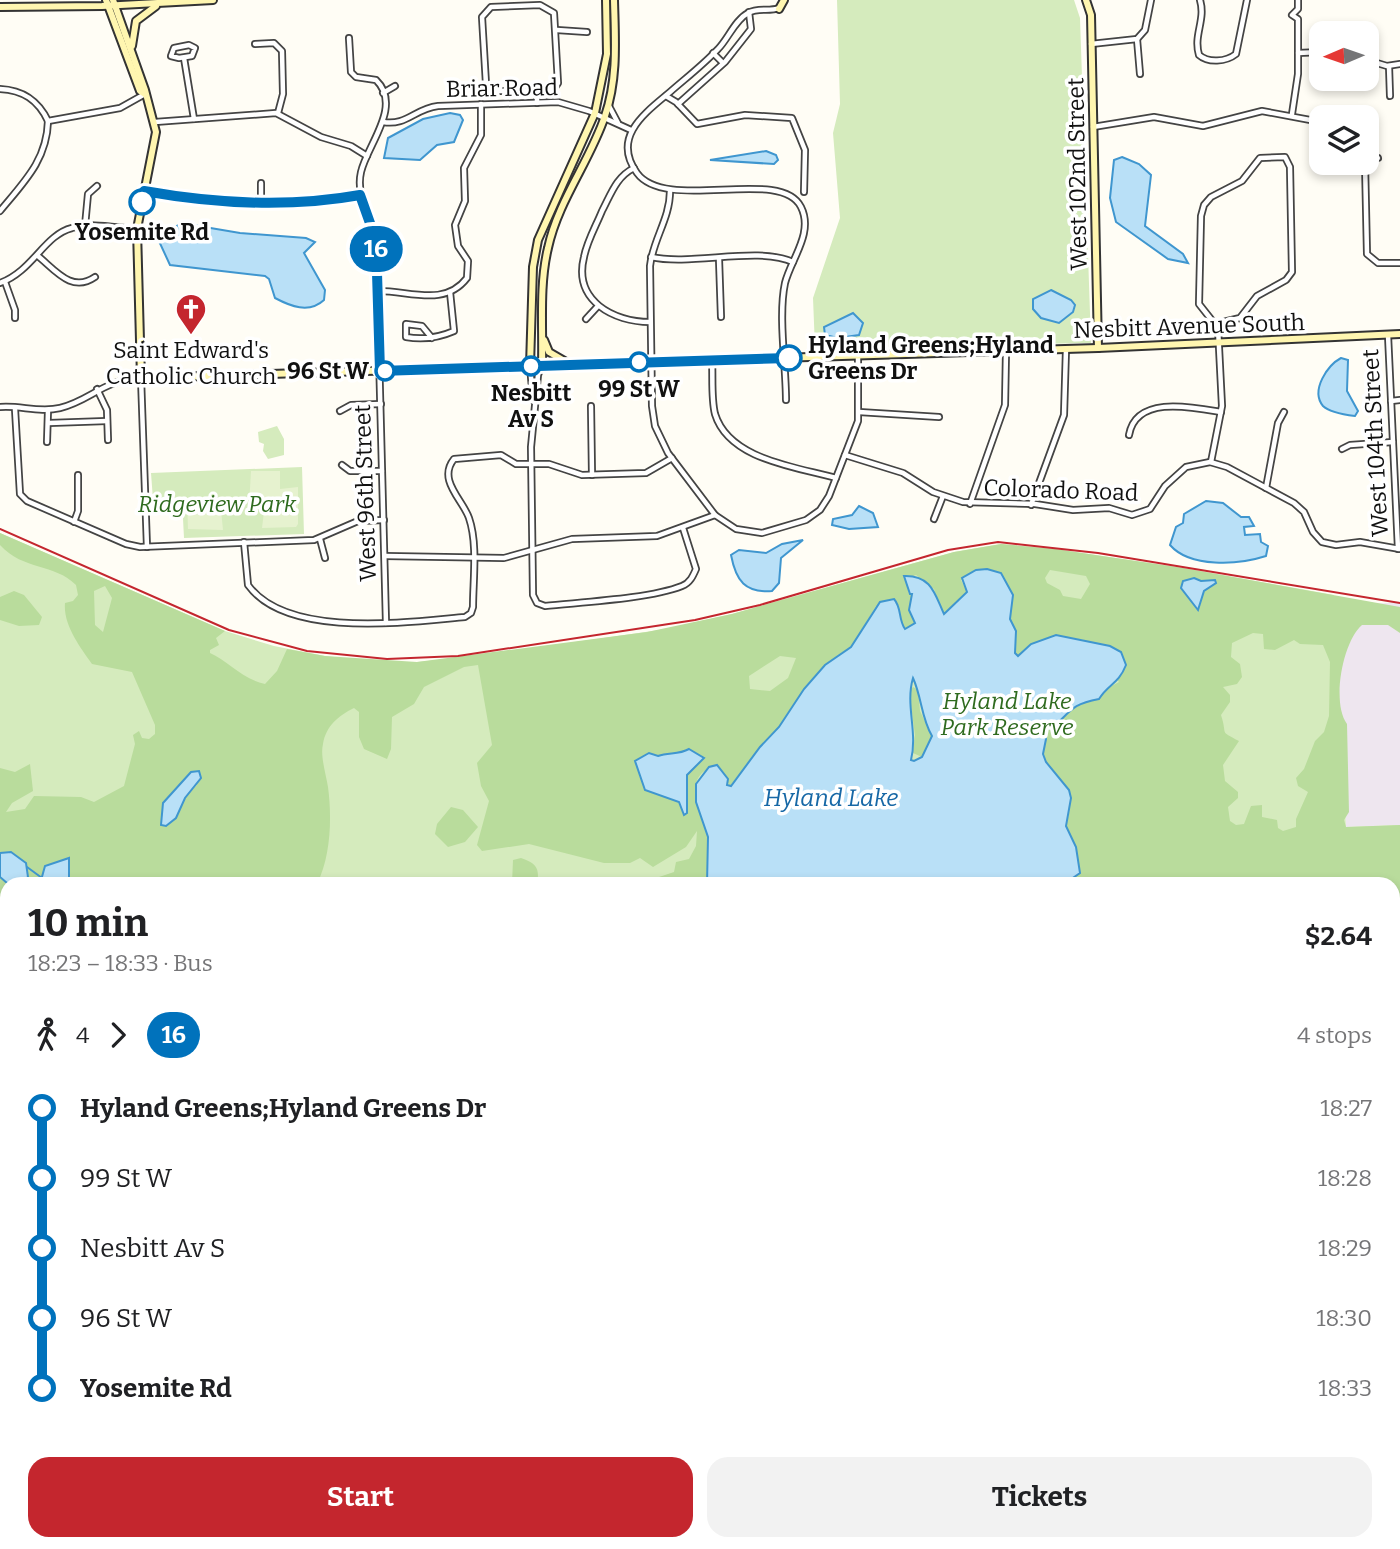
<!DOCTYPE html>
<html lang="en">
<head>
<meta charset="utf-8">
<style>
  :root { --surface:#fff; --page:#f2f2f2; --text:#202124; --muted:#757577; --accent:#c4262e }
  body { margin:0; font-family:Bitter,serif; background:var(--page); color:var(--text); height:100vh; display:flex; flex-direction:column; font-size:26px; white-space:nowrap }
  * { box-sizing:border-box; margin:0 }
  p { font-size:23px; color:var(--muted) }
  .icon { flex:none; width:38px; height:38px; fill:none; stroke:currentColor; stroke-width:2; stroke-linecap:round; stroke-linejoin:round }
  .map { position:relative; flex:1; overflow:hidden }
  .sheet { position:absolute; left:0px; top:877px; width:1400px; height:674px; display:flex; flex-direction:column; background:var(--surface); border-radius:21px 21px 0 0; box-shadow:0 4px 10px #0003 }
  .sheet>* { flex:none }
  .badge { padding:0 14px; border-radius:23px; font-size:24px; line-height:46px }
  .needle { width:46px; rotate:268deg }
  .fabs { position:absolute; left:1309px; top:21px; display:grid; gap:14px }
  .fabs a { display:grid; place-items:center; width:70px; height:70px; border-radius:14px; background:var(--surface); box-shadow:0 4px 10px #0003; font-size:35px }
  .map>.badge { position:absolute; translate:-50% -50%; box-shadow:0 0 0 4px #fff }
  .legs { display:flex; align-items:center; gap:10px; height:77px; padding:0 28px; font-size:23px }
  .legs p { margin-inline-start:auto }
  .overview { display:flex; align-items:center; justify-content:space-between; height:119px; padding:0 28px }
  h1 { font-size:38px; font-weight:700; line-height:52px }
  .action { display:flex; gap:14px; margin-top:auto; padding:14px 28px }
  .action a { flex:1; height:80px; border-radius:21px; background:var(--accent); color:#fff; font-size:28px; font-weight:700; line-height:80px; text-align:center }
  .action a+a { background:var(--page); color:var(--text) }
  ul { padding:0 28px; list-style:none }
  li { display:flex; align-items:center; gap:24px; height:70px; font-size:26px }
  li i { display:grid; place-items:center; width:10px; height:100%; margin:0 9px; background:currentColor }
  li i::after { content:''; width:18px; height:18px; margin:-9px; border:5px solid; border-radius:50%; background:var(--surface) }
  li p { margin-inline-start:auto }
  li:first-child i { background:linear-gradient(#0000 50%,currentColor 0) }
  li:last-child i { background:linear-gradient(currentColor 50%,#0000 0) }
  .map>svg:first-child { display:block }
</style>
</head>
<body>
<div class="map">
<svg width="1400" height="1549" viewBox="0 0 1400 1549">
  <rect width="100%" height="100%" fill="#fffdf5"/>
  <polygon fill="#eee6ef" points="1400,602 1400,825 1346,827 1338,682 1351,619 1372,604"/>
  <g fill="#d5ebbd">
    <polygon points="837,0 1074,0 1080,18 1091,343 815,348 813,298 840,218 833,133 840,104"/>
    <polygon points="277,426 284,439 284,455 268,459 263,451 264,444 259,442 258,432"/>
    <polygon points="302,467 304,534 184,538 182,499 153,500 151,473"/>
    <polygon points="0,533 225,631 274,646 325,656 380,662 417,662 478,656 666,629 732,614 954,552 1001,544 1055,549 1183,568 1334,595 1346,827 1400,825 1400,1296 1393,1296 1393,884 7,884 7,1213 0,1210"/>
    <polygon points="0,1219 7,1222 7,1544 473,1544 464,1549 0,1549"/>
  </g>
  <g fill="#b9dc9c" fill-rule="evenodd">
    <path d="M0,533l225,98 -9,7 3,7 -9,5v3c17,7 32,26 55,31l12,-13 10,-22 38,7 92,6 230,-30 85,-18 222,-62 47,-8 54,5 128,19 217,39v26l-12,-8h-26c-19,16 -31,77 -15,99l2,88 -5,8 2,7 54,-2v471h-7v-375l6,-9 -6,-11v-17h-329l16,-11 -4,-26 -10,-21c12,-42 -5,-33 -20,-65 -5,-10 -1,-22 -3,-32 22,-10 28,-25 56,-30l5,-9 15,-8 -35,-42 -28,-5 -25,9 -13,12 -3,-3 1,-22 -6,-12 3,-24 -12,-22 -40,7 6,12 -24,22 -9,-25 -18,-14 -11,4 4,15 3,-1 3,30 -10,6 -4,-6 -2,-18 -23,1 -25,41 -26,18 -21,24 -25,38 -19,20 -30,39 -13,-21c-42,13 -10,52 -9,75 2,14 0,29 -1,44h-45l-3,-7 15,-5 2,-10 13,-3 7,-13 1,-15 -11,16 -33,20 -13,-9 -10,5h-26l-75,-19 -47,7 -5,-6 12,-44 -8,-15 -4,-23 15,-18 -14,-80 -14,2 -40,20 -10,17 -22,13 -1,32 -4,10 -23,-10 -5,-12v-25l-5,-4c-16,8 -28,18 -31,36 -3,12 3,30 5,43 4,30 3,69 -11,97h-251l3,-2 -16,-18 -8,2 -5,18h-33v162h-7v-169l7,6 21,-6 -2,-14 -26,-10v-85l15,4 15,-8 3,27 -21,12 -6,9 19,-3 9,-13 47,1 13,5 30,-16 11,-42 -2,-9 6,-4 3,7 7,1 6,-5v-9l-23,-53 -40,-8c-12,-17 -29,-39 -27,-61l8,-2 5,-6 -2,-10c-22,-22 -52,-14 -76,-40zM1050,570l36,6 4,8 -9,15 -18,-3 -3,-6 -13,-7 -2,-5zM105,586l7,12 -9,34 -8,-7 -1,-34zM1253,633l10,1 1,15 11,1 19,-10 6,4 23,1 7,17 -1,54 -5,16 -9,9 -11,28 -8,9 2,8 10,6 -12,27v8l-13,4 -5,-3 -1,-8 -15,-3v-12l-11,1 -7,18 -8,1 -6,-4 -2,-14 10,-9v-6l-13,-11 -2,-16 16,-24c-21,-11 -11,-5 -18,-26l9,-13v-7l-7,-8 14,-3 5,-7 -2,-13 -9,-7 1,-14zM780,656l16,2 -8,20 -18,13 -20,-2 -1,-13zM649,753l9,3c14,-6 28,2 41,8l-12,11 -4,39 -4,-12 -34,-13 -6,-14zM191,772l6,13 -12,13 -9,20 -13,-16z"/>
    <polygon points="14,591 24,595 42,617 39,625 19,626 0,620 0,597"/>
    <polygon points="913,687 918,690 920,711 932,736 922,757 913,753 915,735 909,691"/>
    <polygon points="451,807 463,810 478,827 465,842 448,847 435,834 437,824"/>
    <path d="M521,858c15,5 19,10 16,26h-25l1,-24z"/>
  </g>
  <rect fill="#d9e3c4" x="703" y="1544" width="180" height="5"/>
  <g fill="#e6f2cf">
    <polygon points="251,471 280,471 280,489 298,487 298,524 296,527 262,528 265,504 249,506"/>
    <polygon points="187,498 215,501 221,510 223,530 188,529"/>
  </g>
  <g fill="#b9e0f7" stroke="#3f96cf" stroke-width="2" fill-rule="evenodd">
    <polygon points="450,113 460,115 463,120 454,142 437,145 420,160 384,158 388,138 423,119"/>
    <polygon points="766,151 776,155 778,160 774,164 710,160"/>
    <polygon points="1122,157 1139,164 1151,175 1145,226 1183,254 1188,263 1168,259 1116,222 1110,198 1114,160"/>
    <path d="M181,223l59,10 66,5 9,4 -11,11 21,37 -1,10c-15,14 -34,6 -49,-2l-6,-19 -4,-3 -95,-11 -12,-26z"/>
    <polygon points="1051,290 1071,300 1075,305 1073,312 1059,323 1041,318 1033,309 1033,299"/>
    <polygon points="853,313 863,323 859,335 838,338 825,335 824,327"/>
    <path d="M1341,358l7,2 -1,31 11,20 -3,5c-8,-1 -26,-4 -32,-10 -13,-16 5,-41 18,-48z"/>
    <path d="M1206,501l17,2 18,14h8l5,9 -10,1 1,8 15,-1 1,8 7,4 -2,10c-28,9 -76,12 -96,-11l6,-18 7,-4 1,-9z"/>
    <polygon points="859,506 873,513 878,527 849,529 832,525 833,519 852,515"/>
    <path d="M803,540l-22,18 -2,25 -7,8c-27,2 -36,-10 -41,-36l8,-5 27,3 16,-9z"/>
    <path d="M987,569l14,4 12,22 -3,24 6,12 -1,22 3,3 13,-12 25,-9 54,11 11,6 5,13c-8,20 -17,18 -27,34 -30,6 -27,12 -47,29l-9,1 3,10 -3,15 3,8 23,28 2,8 -5,28 10,21 4,26 -16,11h-357l1,-47 -12,-35v-18l13,-17 8,-2 11,14 -1,6 4,1 29,-39 19,-20 25,-38 21,-24 26,-18 29,-45 14,-3c8,9 4,20 11,30l10,-6 -6,-13 3,-16h-2l-6,-18c28,-1 31,19 40,38l23,-22 -5,-14 14,-8zM913,678c9,20 8,39 19,58l-10,21 -8,4 -3,-1c7,-28 -6,-55 2,-82z"/>
    <polygon points="1194,578 1201,581 1215,580 1216,583 1204,591 1198,610 1181,588 1183,581"/>
    <path d="M689,749l15,9 -17,17v38l-3,2 -5,-13 -34,-12 -10,-29 14,-8 9,3c11,-4 20,-1 31,-7z"/>
    <polygon points="199,771 201,778 185,798 176,818 166,826 161,825 163,803 191,772"/>
    <polygon points="11,852 26,863 28,877 20,883 7,883 0,877 0,853"/>
    <polygon points="69,858 69,882 40,884 45,866"/>
    <polygon points="0,1250 7,1250 7,1544 76,1544 77,1549 0,1549"/>
  </g>
  <g fill="none" stroke-linecap="round" stroke-linejoin="round">
    <polyline stroke="#3f96cf" stroke-width="2" points="27,867 42,878"/>
    <g stroke="#444" stroke-width="8">
      <g id="street">
        <path d="M1200,0c6,20 -7,35 -1,55 9,8 27,7 37,-1l11,-54"/>
        <path d="M779,8c-10,4 -21,-1 -31,5 -13,7 -20,26 -30,36 -15,16 -32,29 -48,43 -25,21 -59,45 -33,81 29,40 144,-7 164,34 13,26 -10,52 -16,76 -7,33 1,82 1,117"/>
        <polyline points="557,30 587,32"/>
        <path d="M349,38l2,34 5,5 20,3c27,26 -9,65 -15,92 -6,26 12,43 15,68l10,383"/>
        <polyline points="1137,39 1140,74"/>
        <polyline points="255,44 274,43 282,51 283,94 278,113"/>
        <polyline points="1091,44 1137,39 1145,30 1151,0"/>
        <polygon points="189,45 195,48 192,56 179,58 171,56 174,48"/>
        <polyline points="713,53 723,63"/>
        <polyline points="1298,53 1321,52"/>
        <polyline points="184,58 194,119"/>
        <polyline points="1367,60 1387,66 1400,64"/>
        <polyline points="1389,66 1390,96"/>
        <path d="M0,89c23,1 38,11 48,32l72,-13 25,-14"/>
        <polyline points="537,91 496,91 486,84 482,17 491,7 540,5 554,13 558,83 554,89 537,91 537,103"/>
        <polyline points="383,93 395,86"/>
        <polyline points="666,96 676,102 697,124 745,115 792,118 805,150 804,192"/>
        <polyline points="678,104 725,62 751,29 749,12"/>
        <polyline points="609,106 618,123"/>
        <polyline points="1292,114 1298,74 1298,19 1292,15 1298,9 1298,0"/>
        <polyline points="155,122 276,113 321,137 351,146 367,156"/>
        <path d="M383,122c24,4 31,-13 55,-16l120,-4 31,9 42,19"/>
        <polyline points="1093,127 1154,117 1203,126 1262,111 1321,122"/>
        <polyline points="1367,161 1378,158"/>
        <polyline points="1365,163 1367,254 1378,263 1400,263"/>
        <path d="M634,168c-18,9 -23,26 -32,43 -6,15 -15,30 -18,46 -11,44 30,65 66,65"/>
        <polyline points="261,183 261,203"/>
        <path d="M144,191c73,12 143,17 217,4"/>
        <path d="M670,191c0,28 -17,48 -20,75l2,140 3,20 13,27 47,62"/>
        <path d="M0,211c24,-29 47,-51 48,-90"/>
        <polyline points="85,226 88,194 97,186"/>
        <path d="M38,256c18,15 34,37 57,21"/>
        <path d="M651,257c41,9 107,-11 142,5"/>
        <polyline points="719,259 721,317"/>
        <polyline points="5,282 15,310 15,318"/>
        <path d="M0,283c33,-12 44,-48 72,-55 19,-6 45,0 65,1"/>
        <path d="M377,291c31,-1 67,17 90,-13l1,-17 -10,-15 -3,-21 10,-24 -1,-33 17,-33v-31"/>
        <polyline points="586,319 598,306"/>
        <polyline points="1388,335 1398,549"/>
        <path d="M432,338l-10,-12 -16,-2v13c17,3 32,1 48,-6l-4,-39"/>
        <path d="M712,360c1,17 -1,38 3,54 14,46 82,53 121,64"/>
        <path d="M542,365l-4,10 -7,72 2,148 4,8 8,3c37,-4 104,-7 137,-20 8,-3 11,-10 14,-17l-13,-41"/>
        <polyline points="530,366 533,400"/>
        <polyline points="97,389 107,410 108,440"/>
        <polyline points="1391,401 1400,400"/>
        <polyline points="591,406 592,475"/>
        <path d="M0,407c20,-2 39,6 60,1 32,-8 42,-28 81,-30l6,169"/>
        <polyline points="15,409 20,494 27,501 126,544 140,547 314,540 358,521 384,520"/>
        <polyline points="340,411 351,405 381,404"/>
        <polyline points="859,412 939,417"/>
        <polyline points="49,423 107,421"/>
        <path d="M1129,435c7,-40 63,-28 92,-23"/>
        <polyline points="47,442 48,410"/>
        <polyline points="1342,449 1350,445 1393,442"/>
        <polyline points="845,455 903,473 933,492 963,502 1035,504 1073,510 1109,508 1132,515 1150,509 1165,486 1186,467 1210,462 1227,467 1294,503 1304,512 1313,532 1322,542 1336,545 1360,542 1400,549"/>
        <polyline points="1211,462 1222,406 1218,328 1199,304 1201,216 1204,205 1211,197 1242,181 1260,158 1285,157 1290,167 1292,272 1286,280 1257,296 1240,318 1223,322 1218,328"/>
        <polyline points="342,465 350,471 382,471"/>
        <polyline points="1266,488 1278,423 1284,412"/>
        <polyline points="970,504 1005,405 1006,351"/>
        <polyline points="1031,505 1064,415 1066,349"/>
        <polyline points="934,519 943,496"/>
        <polyline points="74,522 78,511 78,475"/>
        <polyline points="320,539 325,558"/>
        <path d="M244,542l4,43c39,54 160,37 217,32l6,-4 2,-6c0,-27 5,-63 -4,-89 -6,-18 -32,-38 -15,-59l47,-4 15,9h33l33,11 64,-2 26,-15"/>
        <polyline points="385,556 504,558 572,539 657,536 715,515 736,529 762,533 806,520 820,510 829,496 858,421 858,356"/>
        <polyline points="1393,1347 1400,1346"/>
        <polyline points="1393,1441 1400,1441"/>
        <polyline points="1393,1502 1400,1502"/>
        <polyline points="602,1544 604,1549"/>
        <polyline points="679,1544 679,1549"/>
        <polyline points="949,1544 949,1549"/>
        <polyline points="1209,1544 1216,1549"/>
        <polyline points="542,1548 542,1544"/>
        <polyline points="1009,1549 1010,1544"/>
        <polyline points="1198,1549 1202,1544"/>
      </g>
    </g>
    <g stroke="#333" stroke-width="10">
      <g id="secondary">
        <polyline points="106,0 140,91 145,94"/>
        <polyline points="113,0 145,90 156,132 137,229 141,378 1098,348 1400,334"/>
        <polyline points="1086,0 1091,15 1098,348"/>
        <polyline points="0,7 102,6 213,0"/>
        <polyline points="779,9 784,0"/>
        <polyline points="132,46 136,21 156,6"/>
        <polyline points="544,340 549,352 568,363"/>
        <path d="M542,365c1,-38 -3,-80 6,-117 10,-47 42,-87 57,-132 13,-38 10,-76 9,-116"/>
        <polyline points="530,366 533,267 538,240 595,113 607,54 606,0"/>
        <polyline points="0,1215 7,1218"/>
        <polyline points="1393,1305 1400,1305"/>
        <polyline points="1393,1540 1400,1540"/>
        <polyline points="637,1544 638,1549"/>
        <polyline points="644,1544 644,1549"/>
        <polyline points="471,1549 479,1544"/>
        <polyline points="1265,1549 1308,1544"/>
      </g>
    </g>
    <use href="#street" stroke="#fff" stroke-width="4.5"/>
    <use href="#secondary" stroke="#fff6b0" stroke-width="6"/>
    <polyline stroke="#c4262e" stroke-width="2" points="0,529 229,630 307,651 387,659 458,656 695,620 760,605 948,550 998,542 1098,553 1400,603"/>
  </g>
  <g fill="none" stroke-linecap="round" stroke-linejoin="round">
    <g stroke="#fff" stroke-width="16">
      <path id="line-1" d="M142,202l2,-11c73,13 144,17 216,4l16,45 4,131 409,-13"/>
    </g>
    <use href="#line-1" stroke="#0072bc" stroke-width="10"/>
  </g>
  <defs>
    <g id="church-pin" transform="scale(1.575)"><path d="M0 17L-7.5 6A9.5 9.5 0 1 1 7.5 6Z" fill="#c4262e" stroke="#fff"/><path d="M-1.2-6h2.4v3.5h3.3v2.4h-3.3V6h-2.4V-.1h-3.3v-2.4h3.3Z" fill="#fff"/></g>
  </defs>
  <g fill-rule="evenodd">
    <use href="#church-pin" x="191" y="309"/>
  </g>
  <g fill="#fff" stroke="#0072bc" stroke-width="3.5">
    <circle cx="142" cy="202" r="12"/>
    <circle cx="789" cy="358" r="12"/>
    <circle cx="639" cy="362" r="9"/>
    <circle cx="531" cy="366" r="9"/>
    <circle cx="385" cy="371" r="9"/>
  </g>
  <g text-anchor="middle" dominant-baseline="central" stroke-width="7" stroke-linejoin="round" paint-order="stroke">
    <g font-size="23" fill="#111" stroke="#fff">
      <text transform="translate(502 88) rotate(-1)">Briar Road</text>
      <text transform="translate(1077 174) rotate(-91)">West 102nd Street</text>
      <text transform="translate(1189 326) rotate(-2)">Nesbitt Avenue South</text>
      <text transform="translate(1375 443) rotate(-93)">West 104th Street</text>
      <text transform="translate(1061 490) rotate(2)">Colorado Road</text>
      <text transform="translate(365 493) rotate(-92)">West 96th Street</text>
    </g>
    <g font-size="23" font-weight="bold" fill="#111" stroke="#fff">
      <text x="142" y="232">Yosemite Rd</text>
      <text x="808" y="345" text-anchor="start">Hyland Greens;Hyland<tspan x="808" dy="26">Greens Dr</tspan></text>
      <text x="369" y="371" text-anchor="end">96 St W</text>
      <text x="639" y="389">99 St W</text>
      <text x="531" y="393">Nesbitt<tspan x="531" dy="26">Av S</tspan></text>
    </g>
    <g font-size="23" fill="#111" stroke="#fff">
      <text x="191" y="350">Saint Edward's<tspan x="191" dy="26">Catholic Church</tspan></text>
    </g>
    <g font-size="23" font-style="italic" fill="#2f6b1f" stroke="#fff">
      <text x="217" y="504">Ridgeview Park</text>
      <text x="1007" y="701">Hyland Lake<tspan x="1007" dy="26">Park Reserve</tspan></text>
    </g>
    <g font-size="24" font-style="italic" fill="#1768a6" stroke="#fff">
      <text x="831" y="798">Hyland Lake</text>
    </g>
  </g>
</svg>
<div class="fabs">
<a><svg class="needle" viewBox="-14 -14 28 28"><path d="M0-13l5 13h-10z" fill="#e53935"/><path d="M0 13l5-13h-10z" fill="#757577"/></svg></a>
<a><svg class="icon" aria-label="layers" viewBox="0 0 24 24"><path d="M12 4l9 5-9 5-9-5zM3 14l9 5 9-5"/></svg></a>
</div>
<b class="badge" style="left:376px;top:249px;background:#0072bc;color:#fff">16</b>
<section class="sheet">
<div class="overview"><div><h1>10 min</h1><p>18:23 – 18:33 · Bus</p></div><b>$2.64</b></div>
<div class="legs"><svg class="icon" aria-label="walk" viewBox="0 0 24 24"><circle cx="13" cy="4" r="2"/><path d="M13 8l-2 6 4 7M11 14l-3 7M7 12l3-4h3l4 4"/></svg>4<svg class="icon" aria-label="forward" viewBox="0 0 24 24"><path d="M9 5l7 7-7 7"/></svg><b class="badge" style="background:#0072bc;color:#fff">16</b><p>4 stops</p></div>
<ul>
<li><i style="color:#0072bc"></i><b>Hyland Greens;Hyland Greens Dr</b><p>18:27</p></li>
<li><i style="color:#0072bc"></i><span>99 St W</span><p>18:28</p></li>
<li><i style="color:#0072bc"></i><span>Nesbitt Av S</span><p>18:29</p></li>
<li><i style="color:#0072bc"></i><span>96 St W</span><p>18:30</p></li>
<li><i style="color:#0072bc"></i><b>Yosemite Rd</b><p>18:33</p></li>
</ul>
<div class="action"><a>Start</a><a>Tickets</a></div>
</section>
</div>
</body>
</html>
